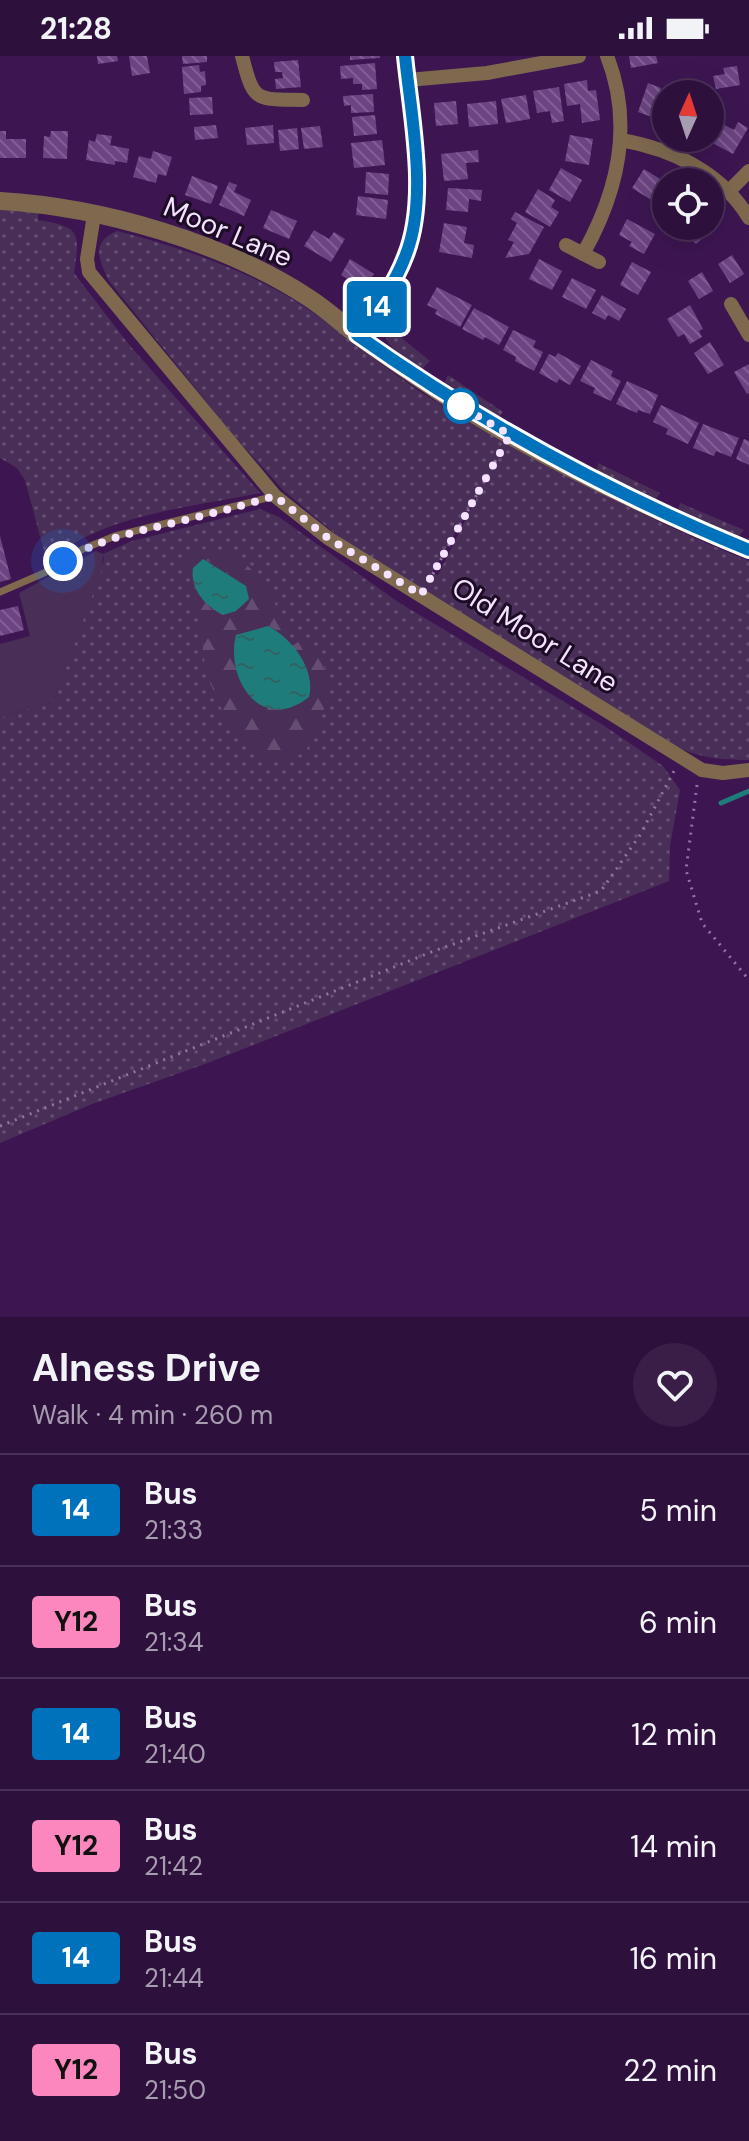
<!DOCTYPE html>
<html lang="en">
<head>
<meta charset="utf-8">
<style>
  :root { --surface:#2e103d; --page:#3a1e48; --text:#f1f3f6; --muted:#a79db0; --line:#493057 }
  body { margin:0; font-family:"DM Sans",sans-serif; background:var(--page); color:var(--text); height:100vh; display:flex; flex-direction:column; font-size:30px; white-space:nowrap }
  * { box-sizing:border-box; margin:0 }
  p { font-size:26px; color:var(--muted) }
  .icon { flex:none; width:44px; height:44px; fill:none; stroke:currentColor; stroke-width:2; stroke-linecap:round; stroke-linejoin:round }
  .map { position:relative; height:1261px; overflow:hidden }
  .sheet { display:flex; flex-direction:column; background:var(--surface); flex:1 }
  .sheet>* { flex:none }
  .badge { padding:0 16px; border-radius:6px; font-size:28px; line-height:52px }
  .needle { width:52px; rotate:3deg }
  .tools { position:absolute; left:652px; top:24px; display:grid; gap:16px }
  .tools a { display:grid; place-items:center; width:72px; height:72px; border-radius:50%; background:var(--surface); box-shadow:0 8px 32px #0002,0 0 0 2px var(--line); font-size:40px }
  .you { position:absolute; width:40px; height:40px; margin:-20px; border:6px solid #fff; border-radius:50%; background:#1a73e8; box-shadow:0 0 0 12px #1a73e833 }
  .map>.badge { position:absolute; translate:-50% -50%; box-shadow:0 0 0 4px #fff }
  .round { display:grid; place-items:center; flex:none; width:84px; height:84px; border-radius:42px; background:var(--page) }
  .headline { display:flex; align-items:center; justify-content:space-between; height:136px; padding:0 32px }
  h1 { font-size:38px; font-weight:700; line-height:60px }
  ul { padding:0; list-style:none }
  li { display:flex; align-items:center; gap:24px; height:112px; padding:0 32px; border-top:2px solid var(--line) }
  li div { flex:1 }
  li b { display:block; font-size:30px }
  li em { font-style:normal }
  li .badge { min-width:88px; font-weight:700; text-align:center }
  .status { display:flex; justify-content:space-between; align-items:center; height:56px; padding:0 40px; background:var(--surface); direction:ltr }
  .status svg { height:22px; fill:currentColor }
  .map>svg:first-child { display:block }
</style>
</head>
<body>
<div class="status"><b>21:28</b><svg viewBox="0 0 49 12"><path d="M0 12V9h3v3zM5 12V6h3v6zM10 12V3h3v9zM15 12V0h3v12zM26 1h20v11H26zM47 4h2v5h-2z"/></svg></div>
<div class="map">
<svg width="749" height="1261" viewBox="0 0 749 1261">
  <defs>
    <pattern id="grass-dots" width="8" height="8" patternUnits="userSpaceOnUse" patternTransform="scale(2)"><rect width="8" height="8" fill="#492f58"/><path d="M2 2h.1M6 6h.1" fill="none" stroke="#644d71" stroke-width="1.8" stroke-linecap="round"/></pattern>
    <pattern id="forest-firs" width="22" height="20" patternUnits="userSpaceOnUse" patternTransform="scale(2)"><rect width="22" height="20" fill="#492f58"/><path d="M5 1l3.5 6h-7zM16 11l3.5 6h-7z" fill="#644d71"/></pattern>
    <pattern id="water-ripples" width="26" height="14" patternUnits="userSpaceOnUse" patternTransform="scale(2)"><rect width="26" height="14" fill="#1e7d7a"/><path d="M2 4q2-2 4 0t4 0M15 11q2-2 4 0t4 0" fill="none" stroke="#316365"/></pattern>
    <pattern id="building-back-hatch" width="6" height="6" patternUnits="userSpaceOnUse" patternTransform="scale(2)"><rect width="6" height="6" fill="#6b4481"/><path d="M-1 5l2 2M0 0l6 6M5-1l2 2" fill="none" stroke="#815f94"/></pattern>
  </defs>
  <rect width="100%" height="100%" fill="#3d1651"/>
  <g fill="url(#grass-dots)" fill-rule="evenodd">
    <path d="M0,154l38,3v7c43,7 42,12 36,53l56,73 130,147c-71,15 -157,21 -213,69l-22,-82 -8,-12 -17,-10z"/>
    <path d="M117,175c62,16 125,37 180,71 44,28 84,64 128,93 24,15 49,28 74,42 81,47 163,89 250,124v199c-33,0 -52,-3 -82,-17l-327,-205 -56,-47 -50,-55 -125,-155c-10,-22 -19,-38 8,-50zM483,429l-45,90 -6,-2z"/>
    <path d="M382,266l48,39 -8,8c-18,-13 -40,-22 -40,-47z"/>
    <polygon points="448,319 503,356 499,361 445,326"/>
    <polygon points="598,407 660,437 655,444 597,415"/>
    <polygon points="680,447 744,474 738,481 678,455"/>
    <polygon points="260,453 279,461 398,546 606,671 663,710 680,734 670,790 669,825 205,1008 92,1048 0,1087 0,662 53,645 104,504 103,498 132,485"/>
  </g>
  <path fill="url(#forest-firs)" d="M212,492c28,6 50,27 62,54 5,9 6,14 13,22l-1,5 -6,3 -12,-6 -34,17 6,33h71l-19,-30 6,-4 9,-1c35,30 18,78 -2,111 -11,5 -30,13 -42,7 -28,-12 -55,-73 -59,-101 -3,-24 0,-37 -14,-60l5,-10 17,22 23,-33 -27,-16 -15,7 -1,11 -7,-5 1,-13 11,-10z"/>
  <polygon fill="#492f58" points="96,495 103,498 102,514 53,645 0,662 0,588 30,580 19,537"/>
  <g fill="url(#water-ripples)">
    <path d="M203,503l43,27 3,13 -13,12 -13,4c-18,-9 -33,-26 -30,-47z"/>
    <path d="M268,570c24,12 48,44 41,71 -48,38 -84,-18 -73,-62z"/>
  </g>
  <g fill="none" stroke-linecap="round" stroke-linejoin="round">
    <polyline stroke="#1e7d7a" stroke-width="5" points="721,747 749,735"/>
  </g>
  <g fill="url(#building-back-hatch)">
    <polygon points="97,0 117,0 118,5 98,8"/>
    <polygon points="129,0 147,0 150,17 132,20"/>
    <polygon points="182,0 207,0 207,6 183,8"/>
    <polygon points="350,0 380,0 380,2 350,4"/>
    <polygon points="629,0 656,0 658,7 631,12"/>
    <polygon points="298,4 301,31 276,33 275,23 283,22 282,16 275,16 274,6"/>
    <polygon points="375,7 377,33 362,34 362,28 353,28 353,22 341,23 340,10"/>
    <polygon points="199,9 200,16 205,15 206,29 201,30 201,36 184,38 182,11"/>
    <polygon points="737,10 740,29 716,33 713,20 725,18 723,12"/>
    <polygon points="587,24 588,35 596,34 600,64 582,67 580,48 567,50 564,28"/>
    <polygon points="648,27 661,32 658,40 666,43 666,66 638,56"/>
    <polygon points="559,31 564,65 552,67 550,55 537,57 533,35"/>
    <polygon points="373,38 374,56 351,57 351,49 344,50 343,40"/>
    <polygon points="526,39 530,63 506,67 501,43"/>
    <polygon points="212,41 213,58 190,59 189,42"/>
    <polygon points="456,45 458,68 436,70 434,47"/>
    <polygon points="496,45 498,68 469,71 467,48"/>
    <polygon points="375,59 377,78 354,80 352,61"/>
    <polygon points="715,64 734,74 738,66 748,72 733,98 703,82 710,82 710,74"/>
    <polygon points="216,69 218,82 195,84 194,71"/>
    <polygon points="273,69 274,87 247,89 245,72"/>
    <polygon points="320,70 323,91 304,93 301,72"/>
    <polygon points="297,72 299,93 280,95 278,74"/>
    <polygon points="0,75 6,75 6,83 26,83 26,102 0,102"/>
    <polygon points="51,75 68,75 67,103 43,102 44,80 50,81"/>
    <polygon points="97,78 112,80 110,89 129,93 127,107 115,105 115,109 86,104 89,84 95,86"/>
    <polygon points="570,79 593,83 589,109 565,105"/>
    <polygon points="382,84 385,109 354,112 351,87"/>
    <polygon points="478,94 479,106 466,107 468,123 444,125 441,98"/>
    <polygon points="153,95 172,101 166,120 158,118 156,127 133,121 139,100 151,103"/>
    <polygon points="561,112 582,124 570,146 549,134"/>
    <polygon points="644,113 665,126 653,145 632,132"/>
    <polygon points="366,116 389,118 388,139 365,137"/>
    <polygon points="192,120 218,130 211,148 185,139"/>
    <polygon points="229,126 237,129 234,136 251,144 244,160 219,149"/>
    <polygon points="448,132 482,134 481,145 469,143 468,156 446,154"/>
    <polygon points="538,133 555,144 551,151 559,156 550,171 525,156"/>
    <polygon points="666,139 666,159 664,161 655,153"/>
    <polygon points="358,140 388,144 386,163 356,159"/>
    <polygon points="271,154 297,165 289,183 263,172"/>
    <polygon points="515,156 544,171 529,198 505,202 514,186 508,184 517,167 511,163"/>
    <polygon points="710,159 718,167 696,188 688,180 692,177 685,170 710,170"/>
    <polygon points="627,163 655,178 644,198 629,190 632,186 619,179"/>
    <polygon points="444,167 467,171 464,187 474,189 472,202 439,196"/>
    <polygon points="314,174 329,183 334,176 345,183 331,206 304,190"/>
    <polygon points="732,199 744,218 730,227 718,208"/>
    <polygon points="350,203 374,218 364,234 341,219"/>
    <polygon points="539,203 562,215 552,234 529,223"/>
    <polygon points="632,206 651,216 638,239 620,229"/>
    <polygon points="702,216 713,235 699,243 688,225"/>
    <polygon points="572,222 596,234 586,253 562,241"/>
    <polygon points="437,231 472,249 460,271 435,258 437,254 427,249"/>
    <polygon points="602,239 626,253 619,265 608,259 605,264 592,257"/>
    <polygon points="690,249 703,273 699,275 702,281 690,288 684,278 678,281 667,263"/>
    <polygon points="474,252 509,271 499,289 485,281 483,284 462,273"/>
    <polygon points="513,274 536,285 533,291 543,296 534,315 515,305 516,301 503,294"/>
    <polygon points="710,286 724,309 708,318 694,297"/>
    <polygon points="558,297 581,310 570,329 559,323 557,327 539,317 549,298 555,301"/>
    <polygon points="591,304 613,315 611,320 621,325 611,345 593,337 595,332 580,325"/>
    <polygon points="749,308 749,337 747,338 734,316"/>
    <polygon points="627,325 658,339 650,358 638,354 637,357 616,348"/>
    <polygon points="661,349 699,367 688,388 666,378 668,373 653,366"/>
    <polygon points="703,368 739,382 731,401 716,395 714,400 693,392"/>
    <polygon points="744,383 749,385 749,409 736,403"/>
    <polygon points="0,480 11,523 0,526"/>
    <polygon points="18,550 24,574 0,580 0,554"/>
  </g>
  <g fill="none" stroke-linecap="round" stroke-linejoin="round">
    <g stroke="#9275a2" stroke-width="3" stroke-dasharray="2 6" stroke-linecap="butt">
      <polyline points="429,525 501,395"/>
      <polyline points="697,729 686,814 702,867 749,924"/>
      <polyline points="0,1070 434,895 601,835 640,779 674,715"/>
    </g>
    <polyline stroke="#7e694f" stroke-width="7" points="0,536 44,517 83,493 115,480 275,440"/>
    <g stroke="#7e694f" stroke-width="14">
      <path d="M242,0c12,47 13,43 61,44"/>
      <polyline points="408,24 487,17 579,0"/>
      <path d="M621,84c51,9 100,32 128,78"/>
      <polyline points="728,136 749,115"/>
      <polyline points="94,159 87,203 89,216 275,440 328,482 702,714 723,717 749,714"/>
      <polyline points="566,189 599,206"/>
      <path d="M583,198c35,-62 51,-129 24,-198"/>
      <polyline points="731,248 749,279"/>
      <path d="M357,279c19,-26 41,-53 50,-84 20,-62 4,-132 -2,-195"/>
    </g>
    <path stroke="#7e694f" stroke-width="18" d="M0,145c102,6 223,41 309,97 17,11 32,25 48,37 36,26 73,51 110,75 89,55 185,100 282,140"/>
  </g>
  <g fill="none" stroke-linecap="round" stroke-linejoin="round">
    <g stroke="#fff" stroke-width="18">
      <path id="line" d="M405,0c6,61 24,143 0,201 -11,29 -30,53 -48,78 123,87 253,158 392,215"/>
    </g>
    <use href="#line" stroke="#0072bc" stroke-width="12"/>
    <path stroke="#f4e2ff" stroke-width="8" stroke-dasharray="0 14.4" d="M63,505c35,-21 71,-29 110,-38 34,-8 68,-17 102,-27l53,42 93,57 89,-160 -49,-29"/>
  </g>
  <circle fill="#fff" stroke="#0072bc" stroke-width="4" cx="461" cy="350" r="16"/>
  <g text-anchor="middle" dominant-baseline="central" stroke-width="6" stroke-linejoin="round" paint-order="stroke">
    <g font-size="28" fill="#f4e2ff" stroke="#1c0c25">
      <text transform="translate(228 176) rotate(23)">Moor Lane</text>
      <text transform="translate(535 579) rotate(32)">Old Moor Lane</text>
    </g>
  </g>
</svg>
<div class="tools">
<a><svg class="needle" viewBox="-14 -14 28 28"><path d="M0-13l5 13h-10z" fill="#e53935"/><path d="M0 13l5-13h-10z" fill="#a79db0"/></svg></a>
<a><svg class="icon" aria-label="locate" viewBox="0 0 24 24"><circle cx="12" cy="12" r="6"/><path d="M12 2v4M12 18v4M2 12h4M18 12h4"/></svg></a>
</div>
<div class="you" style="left:63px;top:505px"></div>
<b class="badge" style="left:377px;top:251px;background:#0072bc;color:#fff">14</b>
</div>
<section class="sheet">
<div class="headline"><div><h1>Alness Drive</h1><p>Walk · 4 min · 260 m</p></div><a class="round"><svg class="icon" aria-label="heart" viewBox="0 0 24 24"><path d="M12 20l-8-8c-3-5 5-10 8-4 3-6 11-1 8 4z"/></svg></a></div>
<ul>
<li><span class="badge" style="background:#0072bc;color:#fff">14</span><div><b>Bus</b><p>21:33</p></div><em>5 min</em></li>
<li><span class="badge" style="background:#fc87bf;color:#111">Y12</span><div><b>Bus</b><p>21:34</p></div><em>6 min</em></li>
<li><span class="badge" style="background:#0072bc;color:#fff">14</span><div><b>Bus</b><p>21:40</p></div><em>12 min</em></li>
<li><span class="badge" style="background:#fc87bf;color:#111">Y12</span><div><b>Bus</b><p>21:42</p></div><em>14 min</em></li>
<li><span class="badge" style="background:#0072bc;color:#fff">14</span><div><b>Bus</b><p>21:44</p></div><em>16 min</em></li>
<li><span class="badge" style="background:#fc87bf;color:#111">Y12</span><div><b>Bus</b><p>21:50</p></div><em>22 min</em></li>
</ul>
</section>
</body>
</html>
